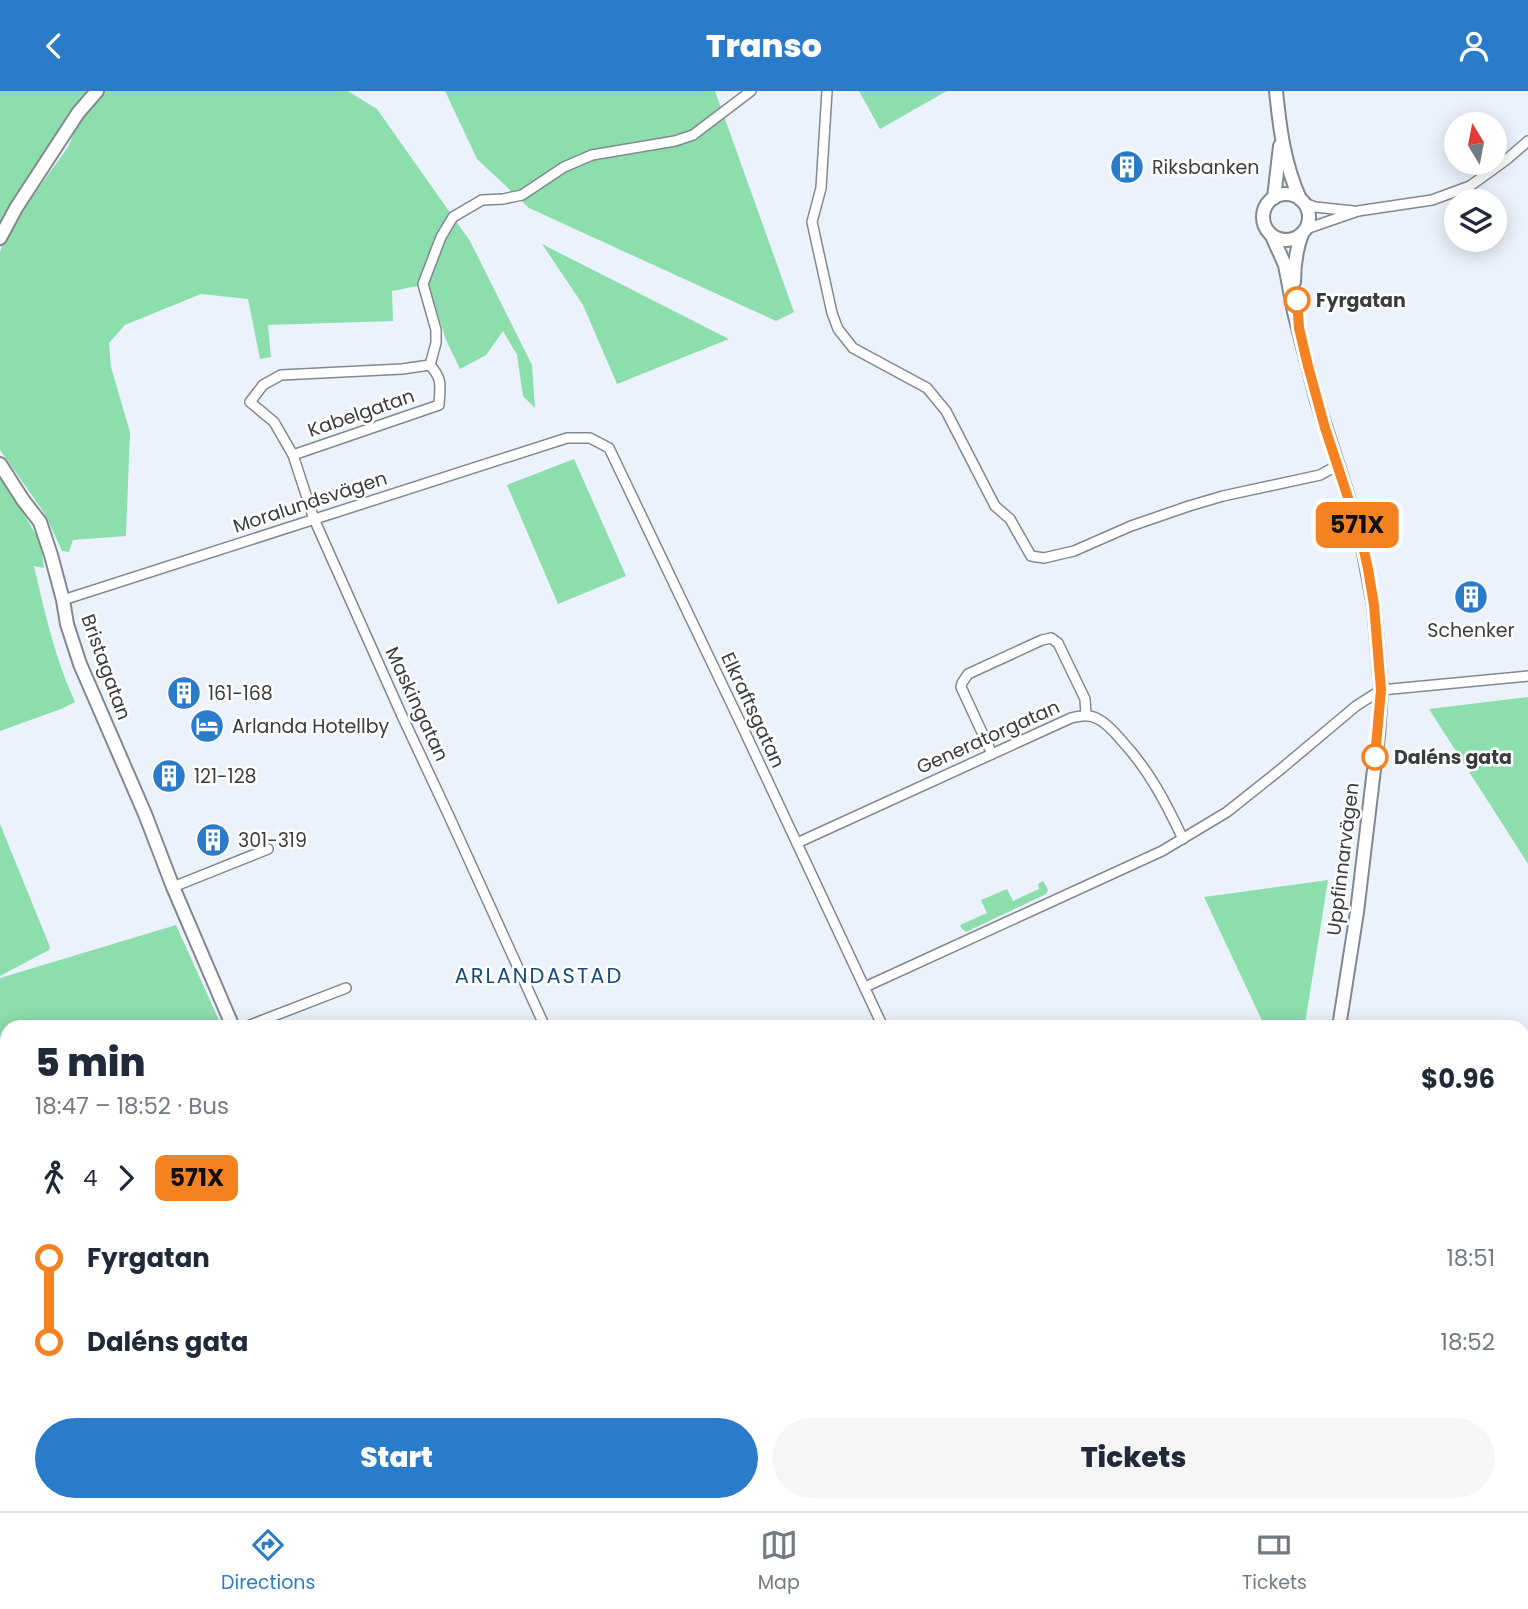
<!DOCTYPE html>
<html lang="en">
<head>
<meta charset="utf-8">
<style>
  :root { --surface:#fff; --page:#f6f6f7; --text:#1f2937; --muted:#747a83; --line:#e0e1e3; --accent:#2a7bca }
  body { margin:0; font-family:Poppins,sans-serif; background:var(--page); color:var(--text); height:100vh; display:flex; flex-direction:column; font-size:26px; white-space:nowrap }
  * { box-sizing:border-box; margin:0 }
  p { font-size:23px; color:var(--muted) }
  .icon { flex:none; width:38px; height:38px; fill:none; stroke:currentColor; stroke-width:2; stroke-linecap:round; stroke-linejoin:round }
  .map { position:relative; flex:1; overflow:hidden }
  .panel { position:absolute; left:0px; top:929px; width:1530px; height:492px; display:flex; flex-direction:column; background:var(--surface); border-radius:21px 21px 0 0; box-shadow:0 4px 18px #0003 }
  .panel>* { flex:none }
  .badge { padding:0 14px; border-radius:10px; font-size:24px; line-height:46px }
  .needle { width:46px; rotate:350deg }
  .tools { position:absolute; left:1444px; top:21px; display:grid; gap:14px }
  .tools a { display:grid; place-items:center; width:63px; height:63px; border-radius:50%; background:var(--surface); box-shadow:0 4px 18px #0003; font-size:35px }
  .map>.badge { position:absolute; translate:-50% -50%; box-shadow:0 0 0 4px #fff }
  .legs { display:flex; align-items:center; gap:10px; height:77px; padding:0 35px; font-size:23px }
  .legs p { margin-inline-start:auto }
  .headline { display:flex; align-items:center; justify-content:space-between; height:119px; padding:0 35px }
  h1 { font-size:38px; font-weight:800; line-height:52px }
  .primary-button { display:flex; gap:14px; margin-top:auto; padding:14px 35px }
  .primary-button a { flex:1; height:80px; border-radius:42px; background:var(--accent); color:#fff; font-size:28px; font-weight:800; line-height:80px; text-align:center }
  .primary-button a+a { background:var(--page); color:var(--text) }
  ul { padding:0 35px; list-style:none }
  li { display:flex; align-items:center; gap:24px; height:84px; font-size:26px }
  li i { display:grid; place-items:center; width:10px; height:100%; margin:0 9px; background:currentColor }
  li i::after { content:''; width:18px; height:18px; margin:-9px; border:5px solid; border-radius:50%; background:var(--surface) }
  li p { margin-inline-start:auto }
  li:first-child i { background:linear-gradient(#0000 50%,currentColor 0) }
  li:last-child i { background:linear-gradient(currentColor 50%,#0000 0) }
  header { display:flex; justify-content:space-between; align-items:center; height:91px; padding:0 35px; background:var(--accent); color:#fff; font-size:32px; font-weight:800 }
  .tab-bar { display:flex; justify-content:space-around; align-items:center; height:98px; border-top:2px solid var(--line); background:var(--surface); font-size:19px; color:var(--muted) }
  .tab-bar a { display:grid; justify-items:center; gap:4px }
  .tab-bar .on { color:var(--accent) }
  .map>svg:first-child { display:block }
</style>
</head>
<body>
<header><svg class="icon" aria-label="back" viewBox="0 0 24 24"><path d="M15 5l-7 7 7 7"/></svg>Transo<svg class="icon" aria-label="person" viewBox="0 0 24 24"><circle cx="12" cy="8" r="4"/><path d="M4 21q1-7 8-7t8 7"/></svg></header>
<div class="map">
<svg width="1528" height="1420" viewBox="0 0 1528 1420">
  <rect width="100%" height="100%" fill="#ecf2fc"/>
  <g fill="#8ddead">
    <path d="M0,0h92c-37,40 -65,88 -92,135z"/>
    <polygon points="102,0 348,0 377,18 470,150 532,274 535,317 523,305 517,264 503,240 486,264 460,278 446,249 428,193 392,200 393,230 268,234 271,266 260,268 248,208 201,203 125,234 109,252 111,276 130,341 126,445 73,449 69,461 62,460 45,423 0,359 0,161 7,141 68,56 83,21"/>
    <polygon points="445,0 715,0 794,221 776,230 529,117 477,68"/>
    <polygon points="859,0 947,0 880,38"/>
    <polygon points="542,153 729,248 617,293 583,214"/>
    <polygon points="574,368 626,485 558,513 507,394"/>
    <path d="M0,383l41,69 3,25 -10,-2c11,48 21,92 41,136l-14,7 -61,22z"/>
    <polygon points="1528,606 1528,773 1429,618"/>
    <polygon points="0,733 50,856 49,859 0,885"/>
    <polygon points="1328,789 1305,933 1291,936 1265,936 1204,806"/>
    <polygon points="1043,790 1048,799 1046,803 966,841 962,838 960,834 987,822 981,809 1007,798 1013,810 1039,798 1038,793"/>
    <polygon points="176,834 222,936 7,936 7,1068 0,1068 0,887"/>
  </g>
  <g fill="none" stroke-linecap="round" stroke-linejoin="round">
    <g stroke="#828891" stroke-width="12">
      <g id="street">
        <polyline points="827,0 821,97 812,131 832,222 838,238 853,257 927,297 946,320 995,415 1010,428 1031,465 1044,467 1074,460 1131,435 1189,415 1223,405 1320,384 1338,374"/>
        <polyline points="1304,112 1315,116 1353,120"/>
        <polyline points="1306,138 1358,120 1432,109 1470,95 1506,69 1528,50"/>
        <polyline points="430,274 402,278 281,284 263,294 250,311 274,331 293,364 314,428 403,627 449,725 545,936"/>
        <polyline points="430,274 436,252 436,239 423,193 441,146 453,126 482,109 503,108 522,104 564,76 592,64 675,50 693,44 751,0"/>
        <path d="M293,364l146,-50c1,-20 4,-25 -9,-40"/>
        <polyline points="63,509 567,347 590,347 609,357 742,635 883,936"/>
        <polyline points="992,663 961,596 962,592 968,583 1042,549 1051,547 1058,552 1085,608 1086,624"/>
        <path d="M797,752l274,-125c10,-2 18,-4 27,1 10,5 17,14 24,22 27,29 44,62 61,98"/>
        <polyline points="173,796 268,758"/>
        <polyline points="865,896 1162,760 1227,721 1281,678 1356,615 1381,599 1528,585"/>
        <polyline points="245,936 346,897"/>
        <polyline points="0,1325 7,1325"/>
        <polyline points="1102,1414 1104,1420"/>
      </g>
    </g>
    <g stroke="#828891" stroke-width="16">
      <g id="secondary">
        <path d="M1276,0c4,39 8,72 24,108"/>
        <circle cx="1286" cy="126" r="23"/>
        <polyline points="1274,107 1280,55"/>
        <polyline points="1272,145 1285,174 1294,221 1317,310 1361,446 1374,515 1381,599 1378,645 1357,821 1339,936"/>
        <polyline points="0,147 16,117 78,22 97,0"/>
        <path d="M1294,191c0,-16 2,-32 8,-48"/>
        <polyline points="0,373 23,409 40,431 51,464 63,509 67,533 80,573 145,723 173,796 233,936"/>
        <polyline points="437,1414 439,1420"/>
        <polyline points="1346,1414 1347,1420"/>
        <polyline points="1355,1414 1358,1420"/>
      </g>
    </g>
    <use href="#street" stroke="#fff" stroke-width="9"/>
    <use href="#secondary" stroke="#fff" stroke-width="12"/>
  </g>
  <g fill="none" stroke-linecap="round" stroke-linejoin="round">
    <g stroke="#fff" stroke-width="16">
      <polyline id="line-1" points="1297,209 1299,237 1308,275 1325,337 1361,446 1368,478 1374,514 1381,599 1375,666"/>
    </g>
    <use href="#line-1" stroke="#f58220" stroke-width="10"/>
  </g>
  <defs>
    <g id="building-disc" transform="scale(1.75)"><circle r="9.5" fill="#2a7bca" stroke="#fff"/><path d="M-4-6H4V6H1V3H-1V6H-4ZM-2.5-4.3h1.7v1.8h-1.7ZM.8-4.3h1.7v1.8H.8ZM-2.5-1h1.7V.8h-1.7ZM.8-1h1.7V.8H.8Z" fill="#fff"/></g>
    <g id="hotel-disc" transform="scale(1.75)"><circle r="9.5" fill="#2a7bca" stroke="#fff"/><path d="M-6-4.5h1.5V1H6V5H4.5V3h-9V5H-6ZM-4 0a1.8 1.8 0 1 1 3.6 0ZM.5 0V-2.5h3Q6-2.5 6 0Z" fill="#fff"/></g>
  </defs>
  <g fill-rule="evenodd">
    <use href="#building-disc" x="1127" y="76"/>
    <use href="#building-disc" x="1471" y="506"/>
    <use href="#building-disc" x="184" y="602"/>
    <use href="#hotel-disc" x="207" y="635"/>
    <use href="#building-disc" x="169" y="685"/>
    <use href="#building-disc" x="213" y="749"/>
  </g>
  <g fill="#fff" stroke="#f58220" stroke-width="3.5">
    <circle cx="1297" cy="209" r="12"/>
    <circle cx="1375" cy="666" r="12"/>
  </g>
  <g text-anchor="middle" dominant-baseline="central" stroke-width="5" stroke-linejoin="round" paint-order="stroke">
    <g font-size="19" fill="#3a3c40" stroke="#fff" text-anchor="start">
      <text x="1152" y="76">Riksbanken</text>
      <text x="1471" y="539" text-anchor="middle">Schenker</text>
      <text x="208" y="602">161-168</text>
      <text x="232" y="635">Arlanda Hotellby</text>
      <text x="194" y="685">121-128</text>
      <text x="238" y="749">301-319</text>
    </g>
    <g font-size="19" font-weight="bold" fill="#3a3c40" stroke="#fff" text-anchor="start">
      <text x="1316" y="209">Fyrgatan</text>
      <text x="1394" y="666">Daléns gata</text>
    </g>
    <g font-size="19" fill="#3a3c40" stroke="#fff">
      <text transform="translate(361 322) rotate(-19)">Kabelgatan</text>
      <text transform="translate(310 411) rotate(-18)">Moralundsvägen</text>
      <text transform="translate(106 576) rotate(70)">Bristagatan</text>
      <text transform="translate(417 613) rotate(65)">Maskingatan</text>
      <text transform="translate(753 619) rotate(65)">Elkraftsgatan</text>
      <text transform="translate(988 646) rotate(-24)">Generatorgatan</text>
      <text transform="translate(1343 768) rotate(-83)">Uppfinnarvägen</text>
    </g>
    <g font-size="21" letter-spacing="2" fill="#184b7d" stroke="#fff">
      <text x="539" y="884">ARLANDASTAD</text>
    </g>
  </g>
</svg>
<div class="tools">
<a><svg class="needle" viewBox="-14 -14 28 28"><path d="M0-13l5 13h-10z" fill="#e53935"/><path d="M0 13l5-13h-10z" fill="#747a83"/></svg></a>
<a><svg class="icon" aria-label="layers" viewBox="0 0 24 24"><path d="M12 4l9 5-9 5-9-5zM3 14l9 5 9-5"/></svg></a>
</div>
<b class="badge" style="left:1357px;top:434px;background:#f58220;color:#111">571X</b>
<section class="panel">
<div class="headline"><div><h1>5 min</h1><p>18:47 – 18:52 · Bus</p></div><b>$0.96</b></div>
<div class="legs"><svg class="icon" aria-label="walk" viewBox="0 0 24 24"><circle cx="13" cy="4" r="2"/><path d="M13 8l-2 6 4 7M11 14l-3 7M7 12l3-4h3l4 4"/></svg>4<svg class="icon" aria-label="forward" viewBox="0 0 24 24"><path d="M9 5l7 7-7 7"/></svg><b class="badge" style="background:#f58220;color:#111">571X</b></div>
<ul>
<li><i style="color:#f58220"></i><b>Fyrgatan</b><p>18:51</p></li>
<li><i style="color:#f58220"></i><b>Daléns gata</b><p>18:52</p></li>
</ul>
<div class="primary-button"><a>Start</a><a>Tickets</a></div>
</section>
</div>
<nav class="tab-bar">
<a class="on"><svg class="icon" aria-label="directions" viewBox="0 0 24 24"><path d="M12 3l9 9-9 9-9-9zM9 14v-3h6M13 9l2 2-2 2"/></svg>Directions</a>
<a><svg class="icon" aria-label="map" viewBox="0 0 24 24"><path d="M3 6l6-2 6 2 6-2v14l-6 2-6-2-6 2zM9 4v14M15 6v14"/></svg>Map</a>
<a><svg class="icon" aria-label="tickets" viewBox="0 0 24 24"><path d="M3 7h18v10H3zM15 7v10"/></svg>Tickets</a>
</nav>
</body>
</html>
